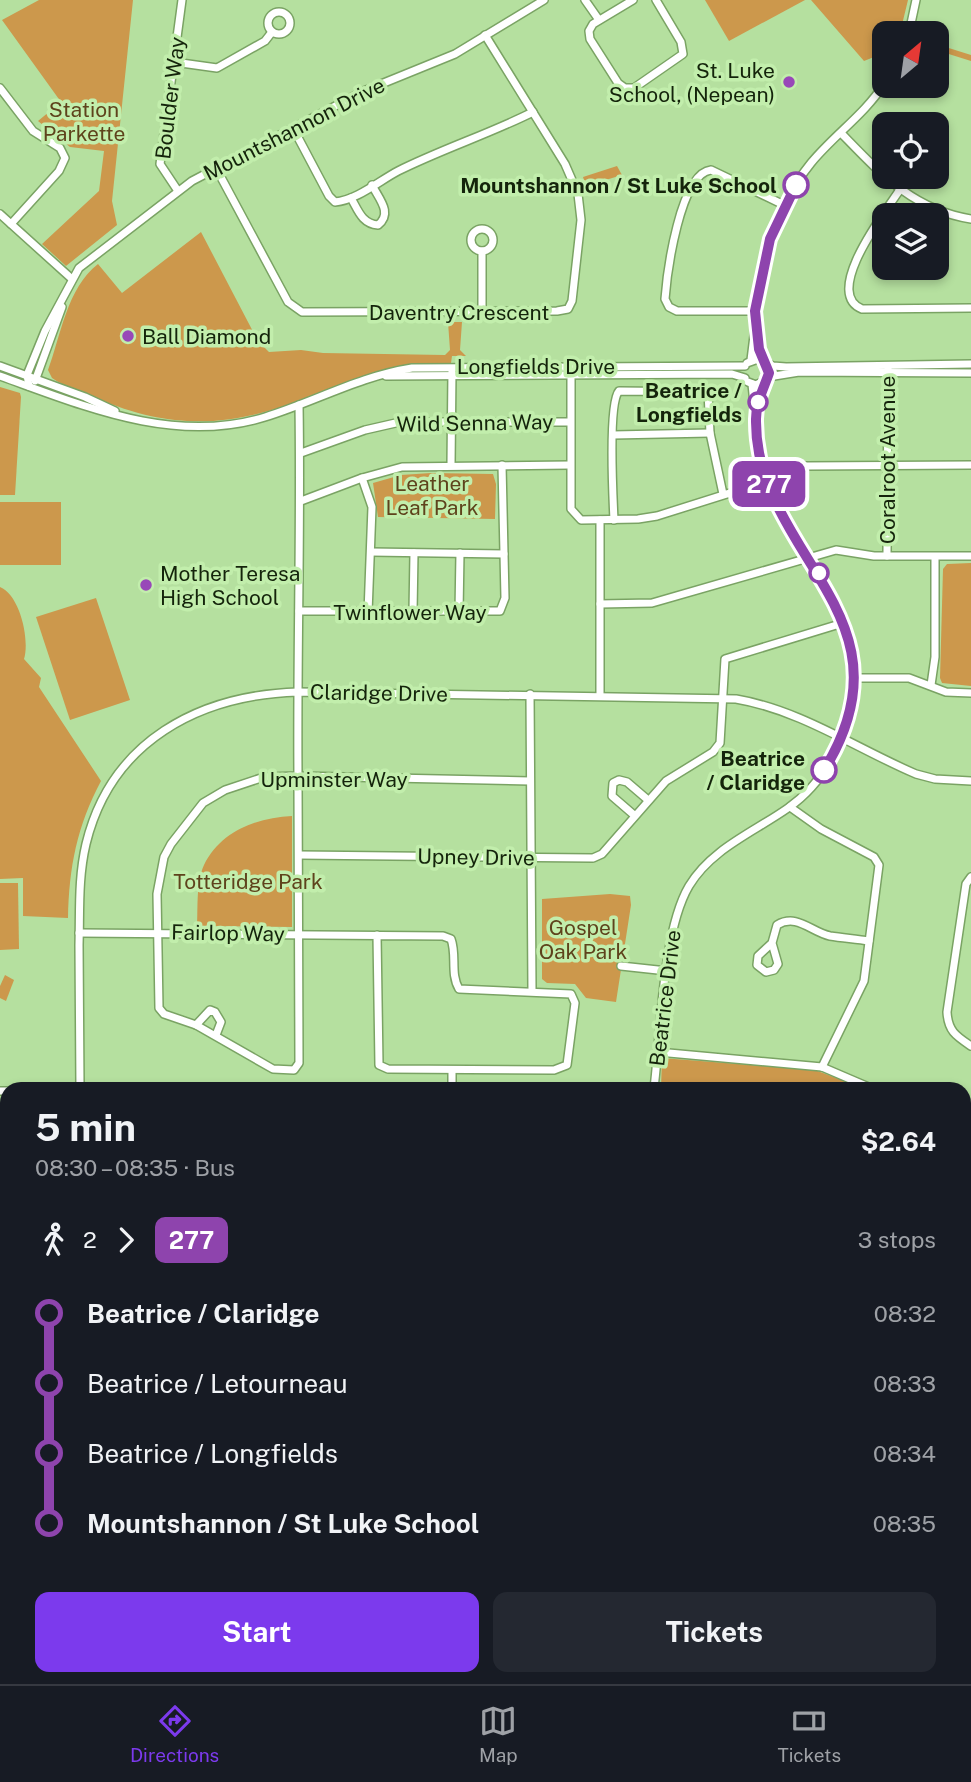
<!DOCTYPE html>
<html lang="en">
<head>
<meta charset="utf-8">
<style>
  :root { --surface:#171b24; --page:#242831; --text:#f1f3f6; --muted:#9ea1a6; --line:#363941; --accent:#7c3aed }
  body { margin:0; font-family:"Public Sans",sans-serif; background:var(--page); color:var(--text); height:100vh; display:flex; flex-direction:column; font-size:26px; white-space:nowrap }
  * { box-sizing:border-box; margin:0 }
  p { font-size:23px; color:var(--muted) }
  .icon { flex:none; width:38px; height:38px; fill:none; stroke:currentColor; stroke-width:2; stroke-linecap:round; stroke-linejoin:round }
  .map { position:relative; flex:1; overflow:hidden }
  .drawer { position:absolute; left:0px; top:1082px; width:971px; height:604px; display:flex; flex-direction:column; background:var(--surface); border-radius:21px 21px 0 0; box-shadow:0 4px 10px #0003 }
  .drawer>* { flex:none }
  .badge { padding:0 14px; border-radius:10px; font-size:24px; line-height:46px }
  .needle { width:46px; rotate:29deg }
  .buttons { position:absolute; left:872px; top:21px; display:grid; gap:14px }
  .buttons a { display:grid; place-items:center; width:77px; height:77px; border-radius:14px; background:var(--surface); box-shadow:0 4px 10px #0003; font-size:35px }
  .map>.badge { position:absolute; translate:-50% -50%; box-shadow:0 0 0 4px #fff }
  .legs { display:flex; align-items:center; gap:10px; height:77px; padding:0 35px; font-size:23px }
  .legs p { margin-inline-start:auto }
  .summary { display:flex; align-items:center; justify-content:space-between; height:119px; padding:0 35px }
  h1 { font-size:38px; font-weight:700; line-height:52px }
  .cta { display:flex; gap:14px; margin-top:auto; padding:14px 35px }
  .cta a { flex:1; height:80px; border-radius:14px; background:var(--accent); color:#fff; font-size:28px; font-weight:700; line-height:80px; text-align:center }
  .cta a+a { background:var(--page); color:var(--text) }
  ul { padding:0 35px; list-style:none }
  li { display:flex; align-items:center; gap:24px; height:70px; font-size:26px }
  li i { display:grid; place-items:center; width:10px; height:100%; margin:0 9px; background:currentColor }
  li i::after { content:''; width:18px; height:18px; margin:-9px; border:5px solid; border-radius:50%; background:var(--surface) }
  li p { margin-inline-start:auto }
  li:first-child i { background:linear-gradient(#0000 50%,currentColor 0) }
  li:last-child i { background:linear-gradient(currentColor 50%,#0000 0) }
  .tabs { display:flex; justify-content:space-around; align-items:center; height:98px; border-top:2px solid var(--line); background:var(--surface); font-size:19px; color:var(--muted) }
  .tabs a { display:grid; justify-items:center; gap:4px }
  .tabs .selected { color:var(--accent) }
  .map>svg:first-child { display:block }
</style>
</head>
<body>
<div class="map">
<svg width="971" height="1684" viewBox="0 0 971 1684">
  <rect width="100%" height="100%" fill="#b5e09f"/>
  <g fill="#cc984c">
    <polygon points="39,0 133,0 112,201 117,225 66,266 42,244 99,191 104,151 70,147 38,121 61,102 2,20"/>
    <polygon points="705,0 805,0 729,41"/>
    <polygon points="811,0 908,0 900,33 884,33 884,53 864,61"/>
    <polygon points="936,44 971,55 971,61 936,50"/>
    <polygon points="617,166 622,175 586,186 583,177"/>
    <path d="M201,232l57,109 11,11 32,-2 22,3 122,2 5,-5 -2,-28h14l-2,28 6,6h-14l-1,7 -40,1 -20,4c-111,38 -177,81 -295,30 -14,-7 -31,-11 -44,-20l-4,-8c13,-35 19,-82 50,-106l24,29z"/>
    <polygon points="0,387 20,393 21,397 15,495 0,495"/>
    <polygon points="431,473 493,474 496,484 495,519 378,517 373,483 401,475"/>
    <rect x="0" y="502" width="61" height="63"/>
    <polygon points="971,563 971,686 942,683 940,678 943,569 947,564"/>
    <path d="M0,587c20,8 30,53 24,72l17,19 -2,9 62,94c-24,45 -32,86 -33,137l-45,-2v-38l-23,1z"/>
    <polygon points="96,598 130,700 70,720 36,617"/>
    <path d="M292,816v111l-95,-1c1,-18 -1,-44 7,-61 17,-34 52,-47 88,-49z"/>
    <polygon points="0,883 18,883 19,949 0,950"/>
    <polygon points="610,894 630,896 631,905 616,1002 586,998 575,984 547,983 542,979 542,899"/>
    <polygon points="5,975 14,980 6,1001 0,998 0,986"/>
    <polygon points="662,1058 815,1070 863,1088 661,1088"/>
    <rect x="964" y="1402" width="7" height="78"/>
    <polygon points="0,1655 7,1656 7,1678 105,1678 105,1684 0,1684"/>
  </g>
  <g fill="none" stroke-linecap="round" stroke-linejoin="round">
    <g stroke="#7aa364" stroke-width="10">
      <g id="minor">
        <polyline points="585,0 599,20"/>
        <polyline points="633,0 593,24 589,31 590,39 618,83 625,88 634,88 683,54 681,42 656,0"/>
        <circle cx="279" cy="23" r="11"/>
        <polyline points="909,33 916,0"/>
        <polyline points="174,62 217,68 265,41 272,32"/>
        <polyline points="0,88 33,131 60,148 65,158 59,171 11,224"/>
        <path d="M293,128l36,68 6,6c22,-2 44,-21 63,-31 44,-22 91,-37 135,-59"/>
        <path d="M841,133c39,40 72,77 130,86"/>
        <polyline points="216,168 288,302 302,312 557,311 568,309 572,301 581,220 578,194 565,164 485,35"/>
        <polyline points="178,191 160,164 182,0"/>
        <path d="M899,191c-14,21 -77,102 -37,118l109,-1"/>
        <path d="M351,198c7,12 11,26 27,27 15,-12 1,-26 -6,-40"/>
        <polyline points="0,214 72,279"/>
        <circle cx="482" cy="240" r="11"/>
        <polyline points="482,251 482,312"/>
        <path d="M755,311h-78l-8,-4 -4,-8c2,-26 15,-126 46,-129l73,35"/>
        <polyline points="757,334 762,361"/>
        <path d="M751,360c9,-70 13,-139 60,-197 23,-28 54,-49 73,-79"/>
        <polyline points="747,363 758,359 773,366 786,367 971,364"/>
        <polyline points="0,366 85,397 115,411"/>
        <polyline points="571,366 571,509 581,520 638,519 657,516 768,481 806,466 971,465"/>
        <path d="M0,376c84,30 174,69 265,41 49,-15 95,-41 147,-49l333,-2"/>
        <polyline points="386,376 732,374 745,378"/>
        <polyline points="768,377 799,372 971,373"/>
        <polyline points="35,381 62,307"/>
        <polyline points="748,382 756,385 766,380 769,370 765,363"/>
        <polyline points="29,386 27,375 45,331 79,268 192,181 364,91 455,54 544,0"/>
        <path d="M299,405c2,123 -2,247 -1,371v7l1,280 -5,7 -21,-1 -77,-44 -32,-11 -5,-6 -2,-114 7,-37 7,-13 32,-41 22,-13 39,-13 34,-1 232,5"/>
        <polyline points="757,408 763,383"/>
        <polyline points="613,435 710,433"/>
        <polyline points="301,453 365,430 400,422 569,422"/>
        <polyline points="451,465 452,371"/>
        <polyline points="362,478 372,507 368,613"/>
        <polyline points="301,501 362,478 402,467 570,465"/>
        <path d="M614,520c-1,-21 -6,-117 5,-129l89,1 2,41 13,61"/>
        <polyline points="371,552 504,554"/>
        <polyline points="887,556 888,368"/>
        <polyline points="600,604 652,603 836,550 874,556 971,556"/>
        <polyline points="299,611 500,611 505,598 502,465"/>
        <polyline points="413,612 414,553"/>
        <polyline points="459,612 460,553"/>
        <polyline points="855,678 909,678 946,692 971,693"/>
        <polyline points="931,685 935,657 935,557"/>
        <polyline points="530,694 532,990"/>
        <polyline points="600,695 600,520"/>
        <polyline points="790,807 821,829 874,857 879,865 864,981 822,1067"/>
        <polyline points="634,815 612,796 613,783 619,780 627,782 648,800"/>
        <polyline points="299,855 593,858 602,854 666,781 713,752 720,743 725,659 843,623"/>
        <path d="M971,877l-5,7 -19,128c1,19 9,24 24,34"/>
        <path d="M79,933l364,3 8,3c6,16 -1,35 8,50l112,5 4,9 -8,62 -13,5 -166,-1 -9,-4 -2,-130"/>
        <path d="M772,943l6,21 -4,6 -8,2 -9,-7 1,-9 14,-13 5,-18c20,-12 34,7 53,11 13,2 26,3 39,5"/>
        <polyline points="621,966 667,971"/>
        <polyline points="196,1025 210,1010 215,1012 221,1022 216,1035"/>
        <polyline points="658,1052 822,1067 871,1088"/>
        <path d="M80,1088c0,-47 -1,-95 -1,-143 1,-35 -1,-67 7,-101 25,-103 113,-149 212,-152l438,7c65,11 121,50 180,75l19,5 36,2"/>
        <polyline points="452,1088 452,1070"/>
        <path d="M654,1088c7,-55 8,-156 35,-202 22,-37 65,-54 99,-78 39,-27 66,-80 67,-128 1,-71 -55,-125 -83,-187 -15,-35 -16,-72 -20,-109"/>
        <polyline points="0,1091 7,1091"/>
        <polyline points="964,1151 971,1156"/>
        <polyline points="0,1174 7,1174"/>
        <polyline points="0,1251 7,1251"/>
        <polyline points="964,1266 971,1268"/>
        <polyline points="0,1330 7,1330"/>
        <polyline points="964,1360 971,1360"/>
        <polyline points="0,1408 7,1407"/>
        <polyline points="0,1485 7,1485"/>
        <polyline points="964,1487 971,1487"/>
        <polyline points="0,1564 7,1564"/>
        <polyline points="964,1568 971,1568"/>
        <polyline points="964,1623 971,1623"/>
        <polyline points="456,1678 456,1684"/>
        <polyline points="646,1678 646,1684"/>
        <polyline points="796,1678 796,1684"/>
        <polyline points="375,1684 379,1678"/>
        <polyline points="526,1684 526,1678"/>
      </g>
    </g>
    <g stroke="#fff" stroke-width="13">
      <g id="major">
        <polyline points="0,1625 7,1626"/>
        <polyline points="0,1638 7,1639"/>
        <polyline points="174,1678 188,1684"/>
        <polyline points="208,1678 222,1684"/>
      </g>
    </g>
    <use href="#minor" stroke="#fff" stroke-width="7"/>
    <use href="#major" stroke="#83cece" stroke-width="10"/>
  </g>
  <g fill="none" stroke-linecap="round" stroke-linejoin="round">
    <g stroke="#fff" stroke-width="16">
      <path id="line-1" d="M796,185l-26,54 -15,72 4,38 10,24c-5,15 -13,29 -13,46 -2,137 164,196 68,351"/>
    </g>
    <use href="#line-1" stroke="#8e44ad" stroke-width="10"/>
  </g>
  <g fill="#9848b8" stroke="#c2eeac" stroke-width="2.5">
    <circle cx="789" cy="82" r="7"/>
    <circle cx="128" cy="336" r="7"/>
    <circle cx="146" cy="585" r="7"/>
  </g>
  <g fill="#fff" stroke="#8e44ad" stroke-width="3.5">
    <circle cx="796" cy="185" r="12"/>
    <circle cx="758" cy="402" r="9"/>
    <circle cx="819" cy="573" r="9"/>
    <circle cx="824" cy="770" r="12"/>
  </g>
  <g text-anchor="middle" dominant-baseline="central" stroke-width="7" stroke-linejoin="round" paint-order="stroke">
    <g font-size="21" fill="#14240b" stroke="#c2eeac" text-anchor="start">
      <text x="775" y="70" text-anchor="end">St. Luke<tspan x="775" dy="24">School, (Nepean)</tspan></text>
      <text x="142" y="336">Ball Diamond</text>
      <text x="160" y="573">Mother Teresa<tspan x="160" dy="24">High School</tspan></text>
    </g>
    <g font-size="21" fill="#14240b" stroke="#c2eeac">
      <text transform="translate(170 98) rotate(-83)">Boulder Way</text>
      <text transform="translate(294 129) rotate(-27)">Mountshannon Drive</text>
      <text x="459" y="312">Daventry Crescent</text>
      <text x="536" y="366">Longfields Drive</text>
      <text transform="translate(475 423) rotate(-1)">Wild Senna Way</text>
      <text transform="translate(887 460) rotate(-90)">Coralroot Avenue</text>
      <text x="410" y="612">Twinflower Way</text>
      <text transform="translate(379 693) rotate(1)">Claridge Drive</text>
      <text x="334" y="779">Upminster Way</text>
      <text transform="translate(476 857) rotate(1)">Upney Drive</text>
      <text transform="translate(228 933) rotate(1)">Fairlop Way</text>
      <text transform="translate(665 998) rotate(-83)">Beatrice Drive</text>
    </g>
    <g font-size="21" fill="#5e431c" stroke="#c2eeac">
      <text x="84" y="109">Station<tspan x="84" dy="24">Parkette</tspan></text>
      <text x="432" y="483">Leather<tspan x="432" dy="24">Leaf Park</tspan></text>
      <text x="248" y="881">Totteridge Park</text>
      <text x="583" y="927">Gospel<tspan x="583" dy="24">Oak Park</tspan></text>
    </g>
    <g font-size="21" font-weight="bold" fill="#14240b" stroke="#c2eeac" text-anchor="end">
      <text x="777" y="185">Mountshannon / St Luke School</text>
      <text x="742" y="390">Beatrice /<tspan x="742" dy="24">Longfields</tspan></text>
      <text x="805" y="758">Beatrice<tspan x="805" dy="24">/ Claridge</tspan></text>
    </g>
  </g>
</svg>
<div class="buttons">
<a><svg class="needle" viewBox="-14 -14 28 28"><path d="M0-13l5 13h-10z" fill="#e53935"/><path d="M0 13l5-13h-10z" fill="#9ea1a6"/></svg></a>
<a><svg class="icon" aria-label="locate" viewBox="0 0 24 24"><circle cx="12" cy="12" r="6"/><path d="M12 2v4M12 18v4M2 12h4M18 12h4"/></svg></a>
<a><svg class="icon" aria-label="layers" viewBox="0 0 24 24"><path d="M12 4l9 5-9 5-9-5zM3 14l9 5 9-5"/></svg></a>
</div>
<b class="badge" style="left:769px;top:484px;background:#8e44ad;color:#fff">277</b>
<section class="drawer">
<div class="summary"><div><h1>5 min</h1><p>08:30 – 08:35 · Bus</p></div><b>$2.64</b></div>
<div class="legs"><svg class="icon" aria-label="walk" viewBox="0 0 24 24"><circle cx="13" cy="4" r="2"/><path d="M13 8l-2 6 4 7M11 14l-3 7M7 12l3-4h3l4 4"/></svg>2<svg class="icon" aria-label="forward" viewBox="0 0 24 24"><path d="M9 5l7 7-7 7"/></svg><b class="badge" style="background:#8e44ad;color:#fff">277</b><p>3 stops</p></div>
<ul>
<li><i style="color:#8e44ad"></i><b>Beatrice / Claridge</b><p>08:32</p></li>
<li><i style="color:#8e44ad"></i><span>Beatrice / Letourneau</span><p>08:33</p></li>
<li><i style="color:#8e44ad"></i><span>Beatrice / Longfields</span><p>08:34</p></li>
<li><i style="color:#8e44ad"></i><b>Mountshannon / St Luke School</b><p>08:35</p></li>
</ul>
<div class="cta"><a>Start</a><a>Tickets</a></div>
</section>
</div>
<nav class="tabs">
<a class="selected"><svg class="icon" aria-label="directions" viewBox="0 0 24 24"><path d="M12 3l9 9-9 9-9-9zM9 14v-3h6M13 9l2 2-2 2"/></svg>Directions</a>
<a><svg class="icon" aria-label="map" viewBox="0 0 24 24"><path d="M3 6l6-2 6 2 6-2v14l-6 2-6-2-6 2zM9 4v14M15 6v14"/></svg>Map</a>
<a><svg class="icon" aria-label="tickets" viewBox="0 0 24 24"><path d="M3 7h18v10H3zM15 7v10"/></svg>Tickets</a>
</nav>
</body>
</html>
